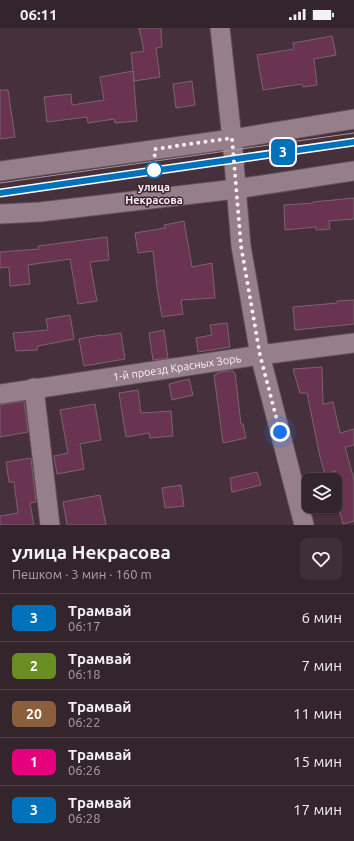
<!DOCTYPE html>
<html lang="ru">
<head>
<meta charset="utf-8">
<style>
  :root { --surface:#34242c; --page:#3f3038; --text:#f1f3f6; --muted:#a9a4a9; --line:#4e4148 }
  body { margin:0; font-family:Ubuntu,sans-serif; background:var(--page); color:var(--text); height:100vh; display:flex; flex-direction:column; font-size:15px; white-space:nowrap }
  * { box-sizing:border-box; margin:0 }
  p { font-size:13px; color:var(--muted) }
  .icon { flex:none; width:22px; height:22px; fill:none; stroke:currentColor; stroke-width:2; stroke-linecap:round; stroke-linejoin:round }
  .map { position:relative; height:497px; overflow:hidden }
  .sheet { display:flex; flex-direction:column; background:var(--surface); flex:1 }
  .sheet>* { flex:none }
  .badge { padding:0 8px; border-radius:6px; font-size:14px; line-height:26px }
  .buttons { position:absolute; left:302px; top:445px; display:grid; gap:8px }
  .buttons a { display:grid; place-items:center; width:40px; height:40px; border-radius:8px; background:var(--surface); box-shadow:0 1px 3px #0004,0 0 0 1px var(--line); font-size:20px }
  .you { position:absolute; width:20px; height:20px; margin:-10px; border:3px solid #fff; border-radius:50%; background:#1a73e8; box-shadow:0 0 0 6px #1a73e833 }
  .map>.badge { position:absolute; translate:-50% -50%; box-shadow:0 0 0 2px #fff }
  .round { display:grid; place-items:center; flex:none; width:42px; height:42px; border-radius:8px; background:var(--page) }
  .headline { display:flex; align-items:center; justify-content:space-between; height:68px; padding:0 12px }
  h1 { font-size:19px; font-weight:700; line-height:30px }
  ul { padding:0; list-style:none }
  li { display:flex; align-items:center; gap:12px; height:48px; padding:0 12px; border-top:1px solid var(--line) }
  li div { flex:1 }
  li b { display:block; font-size:15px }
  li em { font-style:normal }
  li .badge { min-width:44px; font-weight:700; text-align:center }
  .status { display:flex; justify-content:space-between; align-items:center; height:28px; padding:0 20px; background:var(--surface); direction:ltr }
  .status svg { height:11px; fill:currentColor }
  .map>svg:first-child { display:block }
</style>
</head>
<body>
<div class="status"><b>06:11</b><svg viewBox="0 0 49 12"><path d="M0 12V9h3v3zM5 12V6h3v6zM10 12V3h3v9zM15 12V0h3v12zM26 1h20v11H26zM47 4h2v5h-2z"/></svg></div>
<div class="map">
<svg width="354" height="497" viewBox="0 0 354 497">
  <rect width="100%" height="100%" fill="#45303b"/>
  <g fill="#6a3352" stroke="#7b636f">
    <polygon points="139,0 161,0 162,19 156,20 160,49 134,53 131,25 144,23"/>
    <polygon points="332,8 336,27 314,31 317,57 303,59 302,56 263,62 257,27 294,21 293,15"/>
    <polygon points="133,43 137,93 115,95 114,91 88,95 87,89 47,94 44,69 71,66 72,77 104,72 100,49"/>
    <polygon points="192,53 195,77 176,80 173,56"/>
    <polygon points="0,62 8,62 15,109 0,111"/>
    <polygon points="354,170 354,191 329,193 330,201 316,202 316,199 285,202 284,177 313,175 313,174"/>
    <polygon points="184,193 192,239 212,235 215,270 181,272 183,286 162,289 157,259 153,223 138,225 135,205 165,200 164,197"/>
    <polygon points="107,209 109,232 90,234 97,273 78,276 70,231 28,237 30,256 10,258 9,239 0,240 0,224 39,221 38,218"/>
    <polygon points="354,272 354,296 295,302 293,279 337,275 337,273"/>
    <polygon points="70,287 74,311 38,318 37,322 16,323 13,305 48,302 46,291"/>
    <polygon points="227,295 230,319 198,324 196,310 212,307 210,297"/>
    <polygon points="164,302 168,330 153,332 149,305"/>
    <polygon points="121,305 125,331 84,338 79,311 101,307 101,308"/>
    <polygon points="322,339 323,376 333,374 340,405 354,401 354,417 345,419 354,452 354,493 343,496 335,468 335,443 325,446 320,429 307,365 300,365 293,341"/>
    <polygon points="227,343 233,343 234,345 235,345 241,396 243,396 246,410 223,415 214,347 217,347 217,345"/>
    <polygon points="189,351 193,367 172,372 169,356"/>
    <polygon points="138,362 141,385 171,383 173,408 150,410 149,405 126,409 119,365"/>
    <polygon points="24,373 28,404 0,409 0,377"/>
    <polygon points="95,376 101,412 80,416 84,441 57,446 54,428 68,425 60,382"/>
    <polygon points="31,430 36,474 30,475 34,497 0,497 0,488 18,485 14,454 9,454 6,434"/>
    <polygon points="257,444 261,457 232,464 230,450"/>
    <polygon points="181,457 184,478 165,480 162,460"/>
    <polygon points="100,467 106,497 67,497 63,474"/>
  </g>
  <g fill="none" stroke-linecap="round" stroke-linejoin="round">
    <g stroke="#625059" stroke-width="21">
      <g id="minor">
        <polyline points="220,0 232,111 241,218 260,327 304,497"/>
        <polyline points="0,143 232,111 354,91"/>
        <polyline points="0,186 40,184 236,161 354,143"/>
        <polyline points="34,360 50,497"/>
        <path id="s1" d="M0,366l260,-39 94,-12"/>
      </g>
    </g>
    <use href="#minor" stroke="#977e8b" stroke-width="19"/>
    <g stroke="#a897a0" stroke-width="1">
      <polyline points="0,155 354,105"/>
      <polyline points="0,165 354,114"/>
    </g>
  </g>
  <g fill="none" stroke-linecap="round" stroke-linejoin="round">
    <g stroke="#fff" stroke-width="9">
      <polyline id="line" points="0,165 354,114"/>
    </g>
    <use href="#line" stroke="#0072bc" stroke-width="6"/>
    <polyline stroke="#fdeff6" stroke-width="4" stroke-dasharray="0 7.2" points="154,142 155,121 232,110 241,218 260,327 280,404"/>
  </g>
  <circle fill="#fff" stroke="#0072bc" stroke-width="2" cx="154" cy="142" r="8"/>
  <g text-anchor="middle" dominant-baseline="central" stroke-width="3" stroke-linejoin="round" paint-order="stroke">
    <g font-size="11" font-weight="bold" fill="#fdeff6" stroke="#3b2631">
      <text x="154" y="159">улица<tspan x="154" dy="13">Некрасова</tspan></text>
    </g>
    <g font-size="11" fill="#fdeff6" stroke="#3b2631">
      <text stroke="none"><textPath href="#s1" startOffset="179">1-й проезд Красных Зорь</textPath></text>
    </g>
  </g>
</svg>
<div class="buttons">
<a><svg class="icon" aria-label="layers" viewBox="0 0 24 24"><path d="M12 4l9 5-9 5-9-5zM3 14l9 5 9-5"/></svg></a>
</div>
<div class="you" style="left:280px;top:404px"></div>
<b class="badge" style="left:283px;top:124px;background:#0072bc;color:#fff">3</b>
</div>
<section class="sheet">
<div class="headline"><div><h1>улица Некрасова</h1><p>Пешком · 3 мин · 160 m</p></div><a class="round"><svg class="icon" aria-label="heart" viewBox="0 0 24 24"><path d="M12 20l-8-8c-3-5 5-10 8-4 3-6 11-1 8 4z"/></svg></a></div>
<ul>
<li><span class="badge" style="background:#0072bc;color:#fff">3</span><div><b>Трамвай</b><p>06:17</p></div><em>6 мин</em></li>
<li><span class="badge" style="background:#6b8e23;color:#fff">2</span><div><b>Трамвай</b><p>06:18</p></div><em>7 мин</em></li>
<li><span class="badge" style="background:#8b5e3c;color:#fff">20</span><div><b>Трамвай</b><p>06:22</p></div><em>11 мин</em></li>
<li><span class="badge" style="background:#e6007e;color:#fff">1</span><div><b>Трамвай</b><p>06:26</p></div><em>15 мин</em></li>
<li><span class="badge" style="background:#0072bc;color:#fff">3</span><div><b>Трамвай</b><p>06:28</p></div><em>17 мин</em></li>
</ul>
</section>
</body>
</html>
